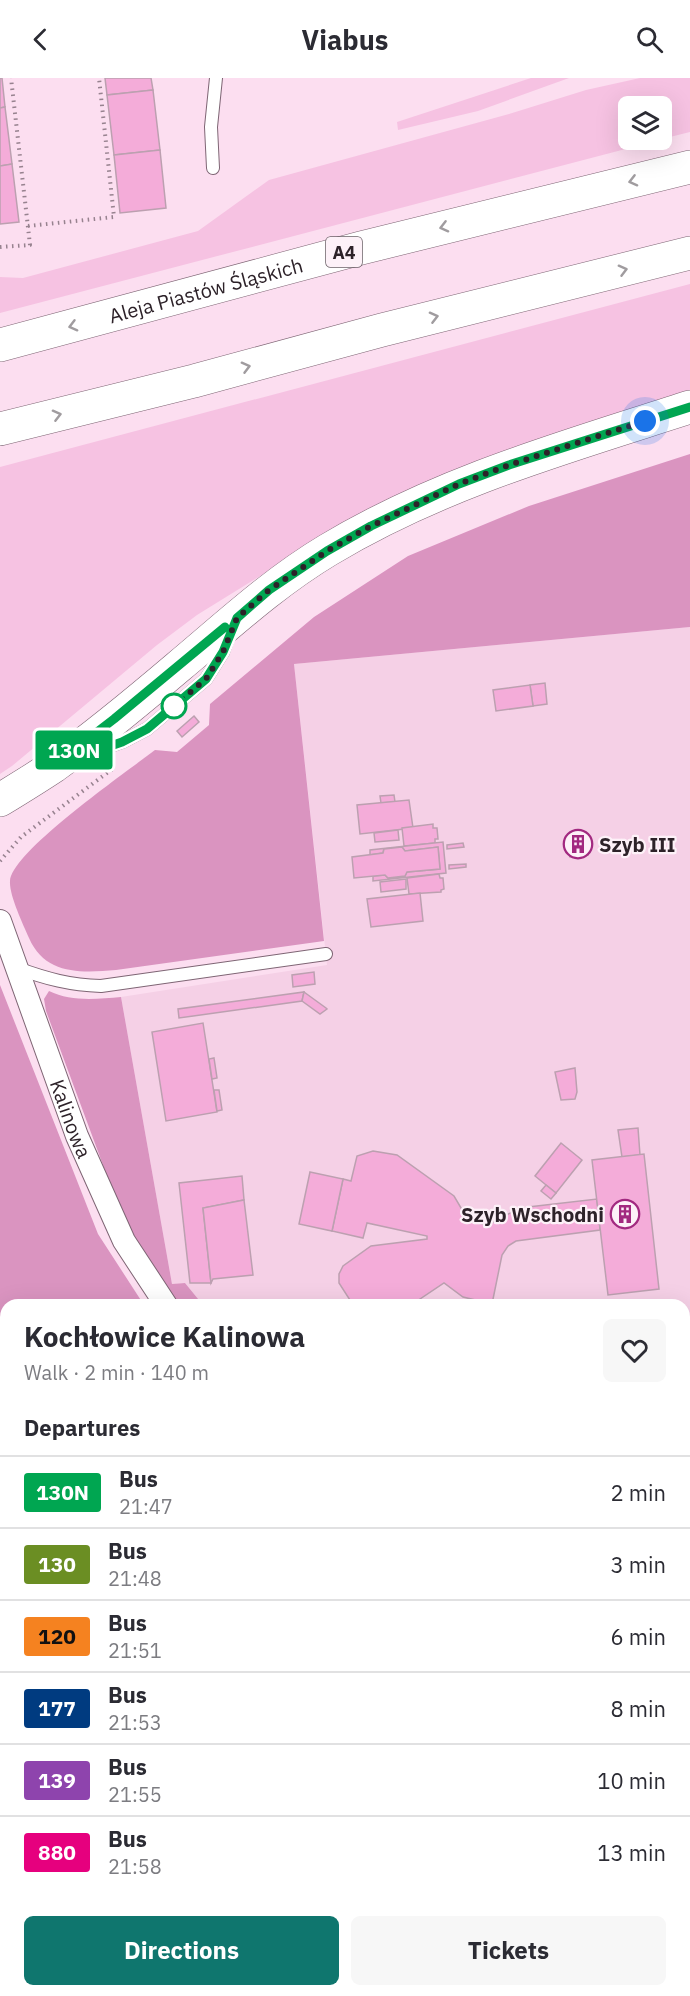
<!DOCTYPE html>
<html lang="en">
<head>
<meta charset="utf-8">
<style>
  :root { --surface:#fff; --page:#f7f7f7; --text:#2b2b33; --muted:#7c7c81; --line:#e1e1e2; --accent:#0f766e }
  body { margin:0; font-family:"IBM Plex Sans",sans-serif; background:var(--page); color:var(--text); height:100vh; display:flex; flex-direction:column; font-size:22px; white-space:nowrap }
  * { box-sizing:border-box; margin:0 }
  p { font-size:20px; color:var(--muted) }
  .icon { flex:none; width:33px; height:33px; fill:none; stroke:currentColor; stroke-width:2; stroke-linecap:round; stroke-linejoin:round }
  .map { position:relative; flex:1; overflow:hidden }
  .panel { position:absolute; left:0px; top:1221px; width:690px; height:698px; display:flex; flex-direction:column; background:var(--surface); border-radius:18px 18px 0 0; box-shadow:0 6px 24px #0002 }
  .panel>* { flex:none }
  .badge { padding:0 12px; border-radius:4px; font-size:21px; line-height:39px }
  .controls { position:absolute; left:618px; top:18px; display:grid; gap:12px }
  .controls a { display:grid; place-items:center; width:54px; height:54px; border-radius:9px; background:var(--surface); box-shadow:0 6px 24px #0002; font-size:30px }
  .you { position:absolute; width:30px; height:30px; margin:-15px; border:4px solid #fff; border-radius:50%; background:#1a73e8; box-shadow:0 0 0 9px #1a73e833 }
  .map>.badge { position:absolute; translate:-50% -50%; box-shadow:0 0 0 3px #fff }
  h2 { padding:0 24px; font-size:22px; line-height:54px }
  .round { display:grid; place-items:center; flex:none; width:63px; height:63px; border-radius:9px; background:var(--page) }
  .head { display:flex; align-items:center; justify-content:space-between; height:102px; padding:0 24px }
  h1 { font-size:28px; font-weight:800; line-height:45px }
  .button { display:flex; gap:12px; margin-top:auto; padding:12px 24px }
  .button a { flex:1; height:69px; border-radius:9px; background:var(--accent); color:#fff; font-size:24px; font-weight:800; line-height:69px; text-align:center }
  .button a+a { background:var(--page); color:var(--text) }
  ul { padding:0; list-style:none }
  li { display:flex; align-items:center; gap:18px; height:72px; padding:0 24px; border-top:2px solid var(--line) }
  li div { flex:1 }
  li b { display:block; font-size:22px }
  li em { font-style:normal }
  li .badge { min-width:66px; font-weight:700; text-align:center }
  header { display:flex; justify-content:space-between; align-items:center; height:78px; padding:0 24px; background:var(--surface); font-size:27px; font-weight:800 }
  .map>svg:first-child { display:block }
</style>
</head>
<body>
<header><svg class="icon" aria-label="back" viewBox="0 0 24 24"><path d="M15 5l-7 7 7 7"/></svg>Viabus<svg class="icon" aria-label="search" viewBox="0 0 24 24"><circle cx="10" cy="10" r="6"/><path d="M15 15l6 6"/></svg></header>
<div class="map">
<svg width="690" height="1918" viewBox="0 0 690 1918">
  <rect width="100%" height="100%" fill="#fcdef0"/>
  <g fill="#f5d0e6">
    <polygon points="690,549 690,1393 684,1394 684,1227 203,1227 185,1205 172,1206 121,919 327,887 294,586"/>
    <polygon points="0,1595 6,1600 6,1662 0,1669"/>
    <polygon points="0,1698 6,1703 6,1912 368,1912 368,1918 0,1918"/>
    <polygon points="690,1699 690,1854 684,1857 684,1705"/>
  </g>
  <g fill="#f6c2e2">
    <polygon points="531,0 569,0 478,33 398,52 397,44"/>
    <polygon points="640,0 690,0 690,54 662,61 662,28 628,28 628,62 660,62 0,235 0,199 23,200 198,153 269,102 509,36 586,12"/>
    <polygon points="690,206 690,315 354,440 197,537 157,567 12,688 0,696 0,389"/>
    <polygon points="0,1495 6,1496 6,1600 0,1595"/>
    <polygon points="690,1854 690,1911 684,1902 684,1857"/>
    <polygon points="368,1913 368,1912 614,1913 611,1918 368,1918"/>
  </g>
  <g fill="#da94c0">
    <path d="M690,376v173l-396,37 30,277 -208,29c-35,3 -71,5 -87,-32 -6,-14 -20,-43 -19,-57 2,-30 118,-110 145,-131l22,2 32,-27 1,-21 104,-87 94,-61 121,-50z"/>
    <polygon points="0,907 98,1156 144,1227 6,1227 6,1496 0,1495"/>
    <path d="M49,913c22,11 48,8 72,6l51,287 13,-1 18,22h-25l-51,-75 -81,-219 -2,-12z"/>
    <polygon points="690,1393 690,1488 684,1500 684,1394"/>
    <polygon points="684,1505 690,1508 690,1633 684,1643"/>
  </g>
  <g fill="#f4acd9" stroke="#bca0b0" stroke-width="1.5">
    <polygon points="0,0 2,0 5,29 0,30"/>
    <polygon points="105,0 151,0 153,12 107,17"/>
    <polygon points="153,12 160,72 114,77 107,17"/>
    <polygon points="5,29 12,86 0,88 0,30"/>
    <polygon points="160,72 166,130 120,135 114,77"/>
    <polygon points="12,86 19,144 0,146 0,88"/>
    <polygon points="545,605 547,626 533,628 530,607"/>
    <polygon points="530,607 533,628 496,633 493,612"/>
    <polygon points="194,638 199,644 182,659 177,653"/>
    <polygon points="394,717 395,724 381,725 380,718"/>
    <polygon points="409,722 413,750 360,756 357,727"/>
    <polygon points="433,746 433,750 437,750 438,761 435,761 435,765 404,768 402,750"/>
    <polygon points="398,752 399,762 375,764 374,755"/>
    <polygon points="585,754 588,777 570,779 568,756"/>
    <polygon points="443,764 446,795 373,803 373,798 385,797 388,800 405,798 407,794 440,791 438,769 405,773 402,769 384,771 383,775 370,777 370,772"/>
    <polygon points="463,765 464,769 447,771 447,767"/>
    <polygon points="402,769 405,773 438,769 440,791 407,794 405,798 388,800 385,797 354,800 352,779 383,775 384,771"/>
    <polygon points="466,786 466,789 449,791 449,787"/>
    <polygon points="439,796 440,800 443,800 444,811 441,812 441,814 409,816 407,800"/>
    <polygon points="406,801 406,811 381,814 380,804"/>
    <polygon points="420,815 423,843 371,849 367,821"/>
    <polygon points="314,894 315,906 293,909 292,897"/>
    <polygon points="304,914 302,923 179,940 178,931"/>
    <polygon points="304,914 326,930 327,931 320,936 302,923"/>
    <polygon points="203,945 217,1034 166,1043 152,954"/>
    <polygon points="214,980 217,1000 212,1001 209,981"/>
    <polygon points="575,990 577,1014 575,1021 561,1022 555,994"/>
    <polygon points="214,1012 219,1012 222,1032 217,1033"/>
    <polygon points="638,1050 640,1077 622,1079 618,1052"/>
    <polygon points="561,1065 582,1082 556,1115 535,1098"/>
    <polygon points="373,1073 397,1077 454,1118 464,1135 472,1136 472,1144 488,1147 514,1133 528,1129 597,1121 600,1152 516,1163 508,1168 502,1177 492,1226 463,1219 444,1205 411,1227 347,1227 346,1225 350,1222 339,1205 339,1196 343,1188 371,1168 427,1161 427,1158 367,1145 363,1160 332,1153 343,1101 351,1103 357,1078"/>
    <polygon points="644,1076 659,1211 608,1217 592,1082"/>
    <polygon points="310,1094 343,1101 332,1153 299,1146"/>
    <polygon points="242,1098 244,1122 203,1130 211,1205 190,1205 179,1105"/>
    <polygon points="546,1107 556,1115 551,1121 541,1113"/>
    <polygon points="244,1122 253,1197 213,1201 211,1205 203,1130"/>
    <polygon points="0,1870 6,1870 6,1912 273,1912 273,1918 0,1918"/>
  </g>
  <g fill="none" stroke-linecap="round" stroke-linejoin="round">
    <g stroke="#7e6574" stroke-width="14">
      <g id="lane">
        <polyline points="213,90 211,49 216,0"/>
        <polyline points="91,675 122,664 147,651 206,601 223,574 229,558"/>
        <path d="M17,890c30,11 53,17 84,18l225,-32"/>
        <polyline points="0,1671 6,1676"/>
        <polyline points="684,1674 690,1667"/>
        <polyline points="0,1748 6,1751"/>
        <polyline points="317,1918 317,1912"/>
      </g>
    </g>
    <g stroke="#7e6574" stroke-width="24">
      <g id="street">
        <path id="s1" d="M0,843l77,215 47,105 42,64"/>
        <polyline points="666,1912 671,1918"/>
      </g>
    </g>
    <g stroke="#7e6574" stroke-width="34">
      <path id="secondary" d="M0,722c18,-11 36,-22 54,-34 43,-31 84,-65 124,-99 49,-41 95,-84 150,-117 113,-68 238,-103 362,-143"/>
    </g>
    <g stroke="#7e6574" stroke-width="34">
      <g id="highway">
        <path id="s2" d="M0,267l361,-97 329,-81"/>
        <polyline points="0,351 194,303 382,252 690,175"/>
      </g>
    </g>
    <g stroke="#97828f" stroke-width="4" stroke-dasharray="1.5 4.5" stroke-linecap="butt">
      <polyline points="28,148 114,139 99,0"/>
      <polyline points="0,169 30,167 11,0"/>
      <polyline points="0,783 21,759 115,689"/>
    </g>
    <use href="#lane" stroke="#fff" stroke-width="12"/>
    <use href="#street" stroke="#fff" stroke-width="22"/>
    <use href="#secondary" stroke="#fff" stroke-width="33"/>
    <use href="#highway" stroke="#fff" stroke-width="33"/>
  </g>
  <defs><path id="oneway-chevron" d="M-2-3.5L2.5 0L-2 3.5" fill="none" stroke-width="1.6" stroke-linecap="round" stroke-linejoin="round" transform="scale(1.5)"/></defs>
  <g stroke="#a09c9f">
    <use href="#oneway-chevron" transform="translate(633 103) rotate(166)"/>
    <use href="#oneway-chevron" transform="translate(444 149) rotate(166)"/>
    <use href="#oneway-chevron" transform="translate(623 192) rotate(-15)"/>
    <use href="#oneway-chevron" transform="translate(434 239) rotate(-14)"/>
    <use href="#oneway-chevron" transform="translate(73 248) rotate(165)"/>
    <use href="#oneway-chevron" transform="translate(246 289) rotate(-15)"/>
    <use href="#oneway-chevron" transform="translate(57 337) rotate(-14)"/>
  </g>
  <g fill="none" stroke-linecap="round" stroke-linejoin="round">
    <g stroke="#fff" stroke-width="14">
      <polyline id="line" points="225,549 114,641 53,688 122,664 147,651 206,601 223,574 237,540 269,512 327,473 371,448 459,406 509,387 690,329"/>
    </g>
    <use href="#line" stroke="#00a651" stroke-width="9"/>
    <polyline stroke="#2d2229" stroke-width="6" stroke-dasharray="0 10.8" points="174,628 206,601 223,574 237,540 269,512 327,473 371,448 459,406 509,387 645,343"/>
  </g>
  <defs>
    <g id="building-ring" transform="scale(1.5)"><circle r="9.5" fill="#fdf1f8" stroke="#a22980" stroke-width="1.5"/><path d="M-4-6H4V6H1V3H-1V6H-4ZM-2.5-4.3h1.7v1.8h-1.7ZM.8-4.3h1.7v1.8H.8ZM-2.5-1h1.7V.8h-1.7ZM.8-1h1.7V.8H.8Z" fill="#a22980"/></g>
  </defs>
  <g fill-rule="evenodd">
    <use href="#building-ring" x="578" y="766"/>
    <use href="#building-ring" x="625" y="1136"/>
  </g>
  <circle fill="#fff" stroke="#00a651" stroke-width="3" cx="174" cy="628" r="12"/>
  <g text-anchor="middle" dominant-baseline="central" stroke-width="4.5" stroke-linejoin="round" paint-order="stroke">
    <rect fill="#fdf1f8" stroke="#6b6067" stroke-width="1.5" x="326" y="159" width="36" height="30" rx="4.5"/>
    <g font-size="18" font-weight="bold" fill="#2d2229">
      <text x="344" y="174">A4</text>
    </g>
    <g font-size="20" fill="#2d2229" stroke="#fdf1f8">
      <text stroke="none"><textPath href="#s2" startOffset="213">Aleja Piastów Śląskich</textPath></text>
      <text stroke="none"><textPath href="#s1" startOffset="210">Kalinowa</textPath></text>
    </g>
    <g font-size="20" font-weight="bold" fill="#2d2229" stroke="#fdf1f8" text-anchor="start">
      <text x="599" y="766">Szyb III</text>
      <text x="604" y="1136" text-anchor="end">Szyb Wschodni</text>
    </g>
  </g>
</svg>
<div class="controls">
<a><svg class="icon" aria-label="layers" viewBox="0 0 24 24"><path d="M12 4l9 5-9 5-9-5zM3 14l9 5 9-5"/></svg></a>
</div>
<div class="you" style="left:645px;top:343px"></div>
<b class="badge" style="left:74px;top:672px;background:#00a651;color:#fff">130N</b>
<section class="panel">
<div class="head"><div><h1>Kochłowice Kalinowa</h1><p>Walk · 2 min · 140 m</p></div><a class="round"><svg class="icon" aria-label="heart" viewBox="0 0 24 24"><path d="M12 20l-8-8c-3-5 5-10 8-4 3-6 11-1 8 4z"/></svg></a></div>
<h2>Departures</h2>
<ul>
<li><span class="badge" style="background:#00a651;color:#fff">130N</span><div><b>Bus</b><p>21:47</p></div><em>2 min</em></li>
<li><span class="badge" style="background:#6b8e23;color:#fff">130</span><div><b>Bus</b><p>21:48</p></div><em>3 min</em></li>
<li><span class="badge" style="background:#f58220;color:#111">120</span><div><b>Bus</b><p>21:51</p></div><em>6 min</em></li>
<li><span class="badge" style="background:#003b80;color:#fff">177</span><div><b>Bus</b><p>21:53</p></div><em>8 min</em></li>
<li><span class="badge" style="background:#8e44ad;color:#fff">139</span><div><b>Bus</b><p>21:55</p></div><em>10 min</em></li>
<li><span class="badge" style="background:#e6007e;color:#fff">880</span><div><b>Bus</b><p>21:58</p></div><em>13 min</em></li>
</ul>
<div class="button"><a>Directions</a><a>Tickets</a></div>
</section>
</div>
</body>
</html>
